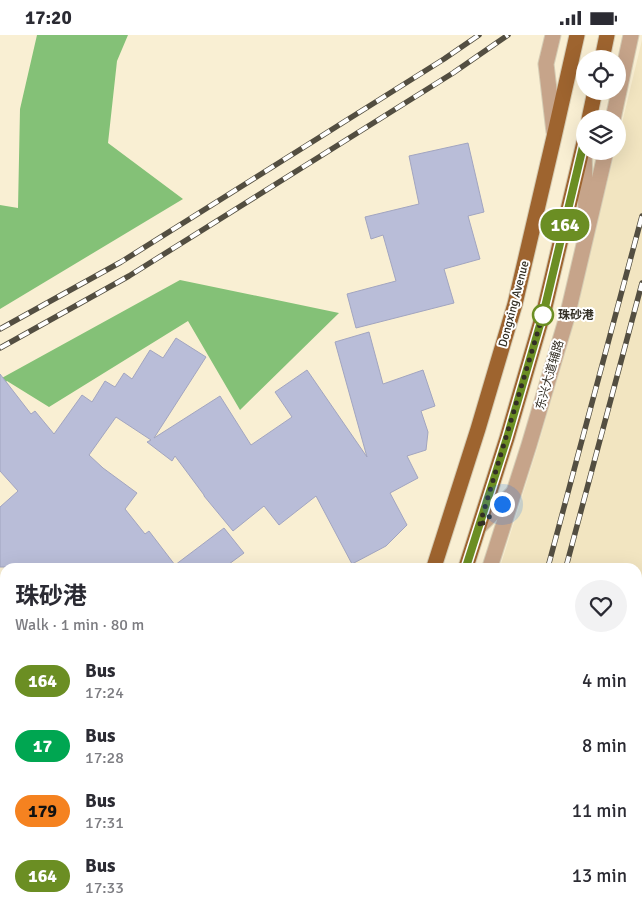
<!DOCTYPE html>
<html lang="en">
<head>
<meta charset="utf-8">
<style>
  :root { --surface:#fff; --page:#f2f2f3; --text:#2b2b33; --muted:#7c7c81 }
  body { margin:0; font-family:Signika,"Noto Sans SC",sans-serif; background:var(--page); color:var(--text); height:100vh; display:flex; flex-direction:column; font-size:19px; white-space:nowrap }
  * { box-sizing:border-box; margin:0 }
  p { font-size:16px; color:var(--muted) }
  .icon { flex:none; width:28px; height:28px; fill:none; stroke:currentColor; stroke-width:2; stroke-linecap:round; stroke-linejoin:round }
  .map { position:relative; flex:1; overflow:hidden }
  .drawer { position:absolute; left:0px; top:528px; width:642px; height:356px; display:flex; flex-direction:column; background:var(--surface); border-radius:15px 15px 0 0; box-shadow:0 5px 20px #0002 }
  .drawer>* { flex:none }
  .badge { padding:0 10px; border-radius:16px; font-size:18px; line-height:32px }
  .tools { position:absolute; left:576px; top:15px; display:grid; gap:10px }
  .tools a { display:grid; place-items:center; width:50px; height:50px; border-radius:50%; background:var(--surface); box-shadow:0 5px 20px #0002; font-size:25px }
  .you { position:absolute; width:25px; height:25px; margin:-12px; border:4px solid #fff; border-radius:50%; background:#1a73e8; box-shadow:0 0 0 8px #1a73e833 }
  .map>.badge { position:absolute; translate:-50% -50%; box-shadow:0 0 0 2px #fff }
  .round { display:grid; place-items:center; flex:none; width:52px; height:52px; border-radius:26px; background:var(--page) }
  .overview { display:flex; align-items:center; justify-content:space-between; height:85px; padding:0 15px }
  h1 { font-size:24px; font-weight:700; line-height:38px }
  ul { padding:0; list-style:none }
  li { display:flex; align-items:center; gap:15px; height:65px; padding:0 15px }
  li div { flex:1 }
  li b { display:block; font-size:19px }
  li em { font-style:normal }
  li .badge { min-width:55px; font-weight:700; text-align:center }
  .status { display:flex; justify-content:space-between; align-items:center; height:35px; padding:0 25px; background:var(--surface); direction:ltr }
  .status svg { height:14px; fill:currentColor }
  .map>svg:first-child { display:block }
</style>
</head>
<body>
<div class="status"><b>17:20</b><svg viewBox="0 0 49 12"><path d="M0 12V9h3v3zM5 12V6h3v6zM10 12V3h3v9zM15 12V0h3v12zM26 1h20v11H26zM47 4h2v5h-2z"/></svg></div>
<div class="map">
<svg width="642" height="883" viewBox="0 0 642 883">
  <rect width="100%" height="100%" fill="#f9efd3"/>
  <polygon fill="#f2e5c1" points="642,5 642,883 379,883 381,879 638,879 638,532 500,532 538,411 574,283 615,116 618,116 618,105"/>
  <g fill="#84c177">
    <polygon points="37,0 128,0 117,26 108,108 183,164 0,274 0,170 18,173 20,74"/>
    <polygon points="180,245 339,278 240,375 188,286 49,372 7,346 0,351 0,344"/>
  </g>
  <g fill="#b9bdd8" stroke="#a2a5c0">
    <polygon points="468,108 484,177 468,181 480,224 444,234 454,268 356,293 347,259 396,246 383,200 371,204 365,182 419,169 409,121"/>
    <polygon points="369,297 383,349 423,335 435,371 421,376 428,397 426,415 407,421 418,443 390,458 407,490 386,511 352,529 316,461 279,490 264,471 233,496 204,461 204,460 175,421 172,426 147,407 151,405 116,382 89,420 103,433 137,458 125,474 145,499 149,496 175,530 224,493 244,518 225,532 0,532 0,472 18,456 0,436 0,339 31,379 35,376 54,399 82,360 92,367 105,346 115,352 124,338 132,344 150,315 163,323 176,303 206,322 154,403 220,361 251,410 292,382 275,357 307,335 367,422 335,307"/>
  </g>
  <g fill="none" stroke-linecap="round" stroke-linejoin="round">
    <g stroke="#d5ccb4" stroke-width="17">
      <g id="minor">
        <polyline points="553,0 546,29 554,97"/>
        <polyline points="613,84 631,0"/>
        <polyline points="584,117 586,179"/>
        <polyline points="479,492 512,459"/>
        <polyline points="490,532 529,410 567,282 606,116"/>
        <polyline points="322,879 333,883"/>
        <polyline points="281,883 282,879"/>
        <polyline points="364,883 365,879"/>
      </g>
    </g>
    <g stroke="#d5ccb4" stroke-width="17">
      <g id="major">
        <polyline points="602,24 607,0"/>
        <polyline points="589,84 595,56"/>
        <polyline points="434,532 478,394 515,269 554,102 577,0"/>
        <polyline points="466,532 507,403 544,276 585,103"/>
        <polyline points="306,883 308,879"/>
        <polyline points="339,883 340,879"/>
      </g>
    </g>
    <use href="#minor" stroke="#c6a48a" stroke-width="15"/>
    <use href="#major" stroke="#9e642f" stroke-width="15"/>
    <g stroke="#534e41" stroke-width="5.5">
      <g id="rail">
        <polyline points="0,294 121,227 444,24 479,0"/>
        <polyline points="0,313 129,241 453,38 508,0"/>
        <polyline points="548,532 642,181"/>
        <polyline points="566,532 642,248"/>
        <polyline points="453,883 454,879"/>
        <polyline points="471,883 472,879"/>
      </g>
    </g>
    <use href="#rail" stroke="#fff" stroke-width="4" stroke-dasharray="11" stroke-linecap="butt"/>
  </g>
  <g fill="none" stroke-linecap="round" stroke-linejoin="round">
    <g stroke="#fff" stroke-width="11">
      <polyline id="line" points="466,532 507,403 544,276 585,103"/>
    </g>
    <use href="#line" stroke="#6b8e23" stroke-width="8"/>
    <polyline stroke="#332f25" stroke-width="5" stroke-dasharray="0 9" points="502,469 479,492 544,276 543,280"/>
  </g>
  <circle fill="#fff" stroke="#6b8e23" stroke-width="2.5" cx="543" cy="280" r="10"/>
  <g text-anchor="middle" dominant-baseline="central" stroke-width="4" stroke-linejoin="round" paint-order="stroke">
    <g font-size="12" fill="#332f25" stroke="#fff">
      <text transform="translate(514 269) rotate(-75)">Dongxing Avenue</text>
      <text transform="translate(550 340) rotate(-74)">东兴大道辅路</text>
    </g>
    <g font-size="12" font-weight="bold" fill="#332f25" stroke="#fff" text-anchor="start">
      <text x="558" y="280">珠砂港</text>
    </g>
  </g>
</svg>
<div class="tools">
<a><svg class="icon" aria-label="locate" viewBox="0 0 24 24"><circle cx="12" cy="12" r="6"/><path d="M12 2v4M12 18v4M2 12h4M18 12h4"/></svg></a>
<a><svg class="icon" aria-label="layers" viewBox="0 0 24 24"><path d="M12 4l9 5-9 5-9-5zM3 14l9 5 9-5"/></svg></a>
</div>
<div class="you" style="left:502px;top:469px"></div>
<b class="badge" style="left:565px;top:190px;background:#6b8e23;color:#fff">164</b>
<section class="drawer">
<div class="overview"><div><h1>珠砂港</h1><p>Walk · 1 min · 80 m</p></div><a class="round"><svg class="icon" aria-label="heart" viewBox="0 0 24 24"><path d="M12 20l-8-8c-3-5 5-10 8-4 3-6 11-1 8 4z"/></svg></a></div>
<ul>
<li><span class="badge" style="background:#6b8e23;color:#fff">164</span><div><b>Bus</b><p>17:24</p></div><em>4 min</em></li>
<li><span class="badge" style="background:#00a651;color:#fff">17</span><div><b>Bus</b><p>17:28</p></div><em>8 min</em></li>
<li><span class="badge" style="background:#f58220;color:#111">179</span><div><b>Bus</b><p>17:31</p></div><em>11 min</em></li>
<li><span class="badge" style="background:#6b8e23;color:#fff">164</span><div><b>Bus</b><p>17:33</p></div><em>13 min</em></li>
</ul>
</section>
</div>
</body>
</html>
